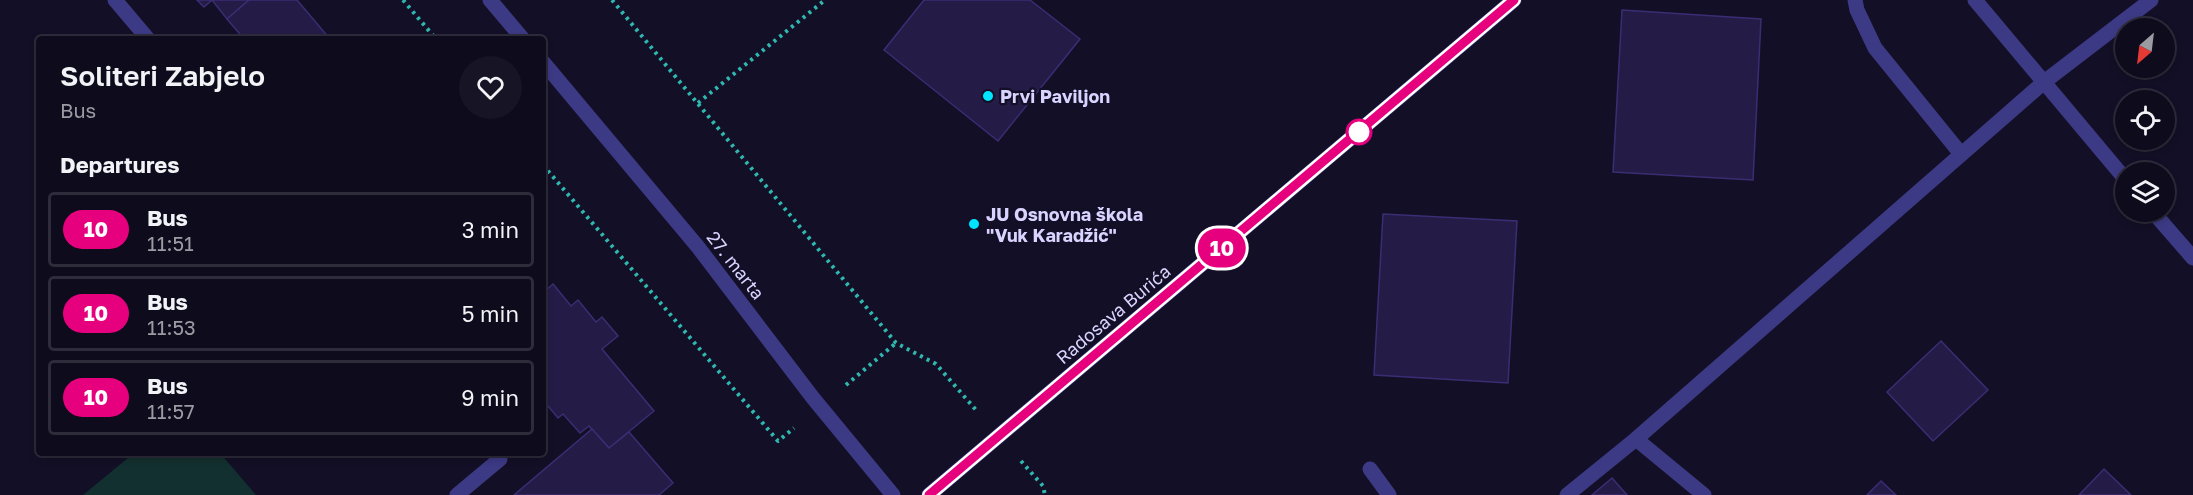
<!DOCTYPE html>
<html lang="en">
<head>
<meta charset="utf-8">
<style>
  :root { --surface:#0e0b1c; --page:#171425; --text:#f1f3f6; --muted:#9b9ba3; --line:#2e2b3b }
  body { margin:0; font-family:"Golos Text",sans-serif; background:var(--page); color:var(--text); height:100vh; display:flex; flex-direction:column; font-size:22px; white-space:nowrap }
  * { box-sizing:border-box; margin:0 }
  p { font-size:20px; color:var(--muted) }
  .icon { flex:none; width:33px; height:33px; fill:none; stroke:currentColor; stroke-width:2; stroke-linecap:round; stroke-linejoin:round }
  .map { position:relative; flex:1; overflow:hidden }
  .side { position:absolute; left:36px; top:36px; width:510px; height:420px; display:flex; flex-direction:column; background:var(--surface); border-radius:6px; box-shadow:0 3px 9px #0003,0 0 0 2px var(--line) }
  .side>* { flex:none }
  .badge { padding:0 12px; border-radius:20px; font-size:21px; line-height:39px }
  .needle { width:39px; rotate:208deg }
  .buttons { position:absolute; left:2115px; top:18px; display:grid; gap:12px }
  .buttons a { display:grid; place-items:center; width:60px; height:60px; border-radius:50%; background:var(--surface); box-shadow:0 3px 9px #0003,0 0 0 2px var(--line); font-size:30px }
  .map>.badge { position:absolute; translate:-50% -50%; box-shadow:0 0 0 3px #fff }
  h2 { padding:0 24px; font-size:22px; line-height:54px }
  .round { display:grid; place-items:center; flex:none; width:63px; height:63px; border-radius:32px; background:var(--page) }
  .headline { display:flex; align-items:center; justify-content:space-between; height:102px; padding:0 24px }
  h1 { font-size:28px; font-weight:600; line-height:45px }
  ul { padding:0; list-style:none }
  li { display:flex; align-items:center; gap:18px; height:75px; margin:0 12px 9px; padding:0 12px; border:3px solid var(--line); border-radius:6px }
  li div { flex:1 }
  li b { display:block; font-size:22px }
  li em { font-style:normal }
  li .badge { min-width:66px; font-weight:700; text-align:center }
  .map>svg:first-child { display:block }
</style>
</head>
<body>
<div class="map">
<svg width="2193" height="495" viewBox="0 0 2193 495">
  <rect width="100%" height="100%" fill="#130f26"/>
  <polygon fill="#12302f" points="134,453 220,453 256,495 83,495"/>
  <g fill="#241b47" stroke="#3b2d73" stroke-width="1.5">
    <polygon points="197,0 249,0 227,19 212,0 204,7"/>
    <polygon points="249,0 297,0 330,39 244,39 227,19"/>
    <polygon points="924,0 1030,0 1080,39 998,141 884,50"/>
    <polygon points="1622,10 1761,19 1753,180 1613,172"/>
    <polygon points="1383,214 1517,221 1508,383 1374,375"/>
    <polygon points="553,284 571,306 578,300 596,322 602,317 618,336 602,349 654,411 609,448 589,426 580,433 563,414 558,418 543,400 543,288 545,291"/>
    <polygon points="1941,341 1988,390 1933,441 1887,392"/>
    <polygon points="592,429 609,448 629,432 673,483 659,495 514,495"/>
    <polygon points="2104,469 2131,495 2079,495"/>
    <polygon points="1612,478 1627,495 1592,495"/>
    <polygon points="1881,481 1896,495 1867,495"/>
  </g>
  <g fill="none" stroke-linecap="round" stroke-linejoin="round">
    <g stroke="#2fb8b0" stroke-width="4" stroke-dasharray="3 4.5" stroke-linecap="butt">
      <polyline points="403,0 436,39"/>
      <polyline points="612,0 896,343 936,364 976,410"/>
      <polyline points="698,103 825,0"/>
      <polyline points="543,165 778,441 794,428"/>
      <polyline points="846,385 896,343"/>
      <polyline points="1021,461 1043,486 1045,495"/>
    </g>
    <g stroke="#3d3a85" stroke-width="15">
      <polyline points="115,0 148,39"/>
      <polyline points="1855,0 1857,10 1875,48 1961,154"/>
      <polyline points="1636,439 1704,495"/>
      <polyline points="1370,469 1389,495"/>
      <polyline points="1567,495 1636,439 2044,82 2151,0"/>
    </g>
    <g stroke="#3d3a85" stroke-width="15">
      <polyline points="1975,0 2126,180"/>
      <polyline points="2153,212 2193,258"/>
      <polyline points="457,495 500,459"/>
      <polyline points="929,495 1514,0"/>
    </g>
    <g stroke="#3d3a85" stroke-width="15">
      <polyline points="490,0 523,39"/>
      <polyline points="543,62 698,247 813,398 893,495"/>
    </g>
  </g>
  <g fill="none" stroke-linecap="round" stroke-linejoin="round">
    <g stroke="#fff" stroke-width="14">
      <polyline id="line" points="929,495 1514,0"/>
    </g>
    <use href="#line" stroke="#e6007e" stroke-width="9"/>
  </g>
  <g fill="#00e5ff" stroke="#130f26" stroke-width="2">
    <circle cx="988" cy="96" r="6"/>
    <circle cx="974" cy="224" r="6"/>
  </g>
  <circle fill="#fff" stroke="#e6007e" stroke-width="3" cx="1359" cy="132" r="12"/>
  <g text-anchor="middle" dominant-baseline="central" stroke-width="4.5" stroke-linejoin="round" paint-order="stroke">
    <g font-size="18" font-weight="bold" fill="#d9d4ff" stroke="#130f26" text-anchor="start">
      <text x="1000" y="96">Prvi Paviljon</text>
      <text x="986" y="214">JU Osnovna škola<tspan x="986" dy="21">"Vuk Karadžić"</tspan></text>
    </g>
    <g font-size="18" fill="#d9d4ff" stroke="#130f26">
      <text transform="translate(736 265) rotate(52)">27. marta</text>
      <text transform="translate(1113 314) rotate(-40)">Radosava Burića</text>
    </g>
  </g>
</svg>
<div class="buttons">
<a><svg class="needle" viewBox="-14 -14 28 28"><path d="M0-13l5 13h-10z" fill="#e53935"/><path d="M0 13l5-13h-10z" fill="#9b9ba3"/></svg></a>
<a><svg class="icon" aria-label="locate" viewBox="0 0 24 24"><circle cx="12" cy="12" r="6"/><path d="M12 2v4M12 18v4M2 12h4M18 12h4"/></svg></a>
<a><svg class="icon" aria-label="layers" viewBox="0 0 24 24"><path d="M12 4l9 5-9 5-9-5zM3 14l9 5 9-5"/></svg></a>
</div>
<b class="badge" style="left:1222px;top:248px;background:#e6007e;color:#fff">10</b>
<section class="side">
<div class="headline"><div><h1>Soliteri Zabjelo</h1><p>Bus</p></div><a class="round"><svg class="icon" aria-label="heart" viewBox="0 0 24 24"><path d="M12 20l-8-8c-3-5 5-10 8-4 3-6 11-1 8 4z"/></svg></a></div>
<h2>Departures</h2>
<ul>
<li><span class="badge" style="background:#e6007e;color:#fff">10</span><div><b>Bus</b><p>11:51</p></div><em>3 min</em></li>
<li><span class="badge" style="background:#e6007e;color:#fff">10</span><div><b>Bus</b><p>11:53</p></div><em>5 min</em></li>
<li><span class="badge" style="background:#e6007e;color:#fff">10</span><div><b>Bus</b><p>11:57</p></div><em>9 min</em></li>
</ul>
</section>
</div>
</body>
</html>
